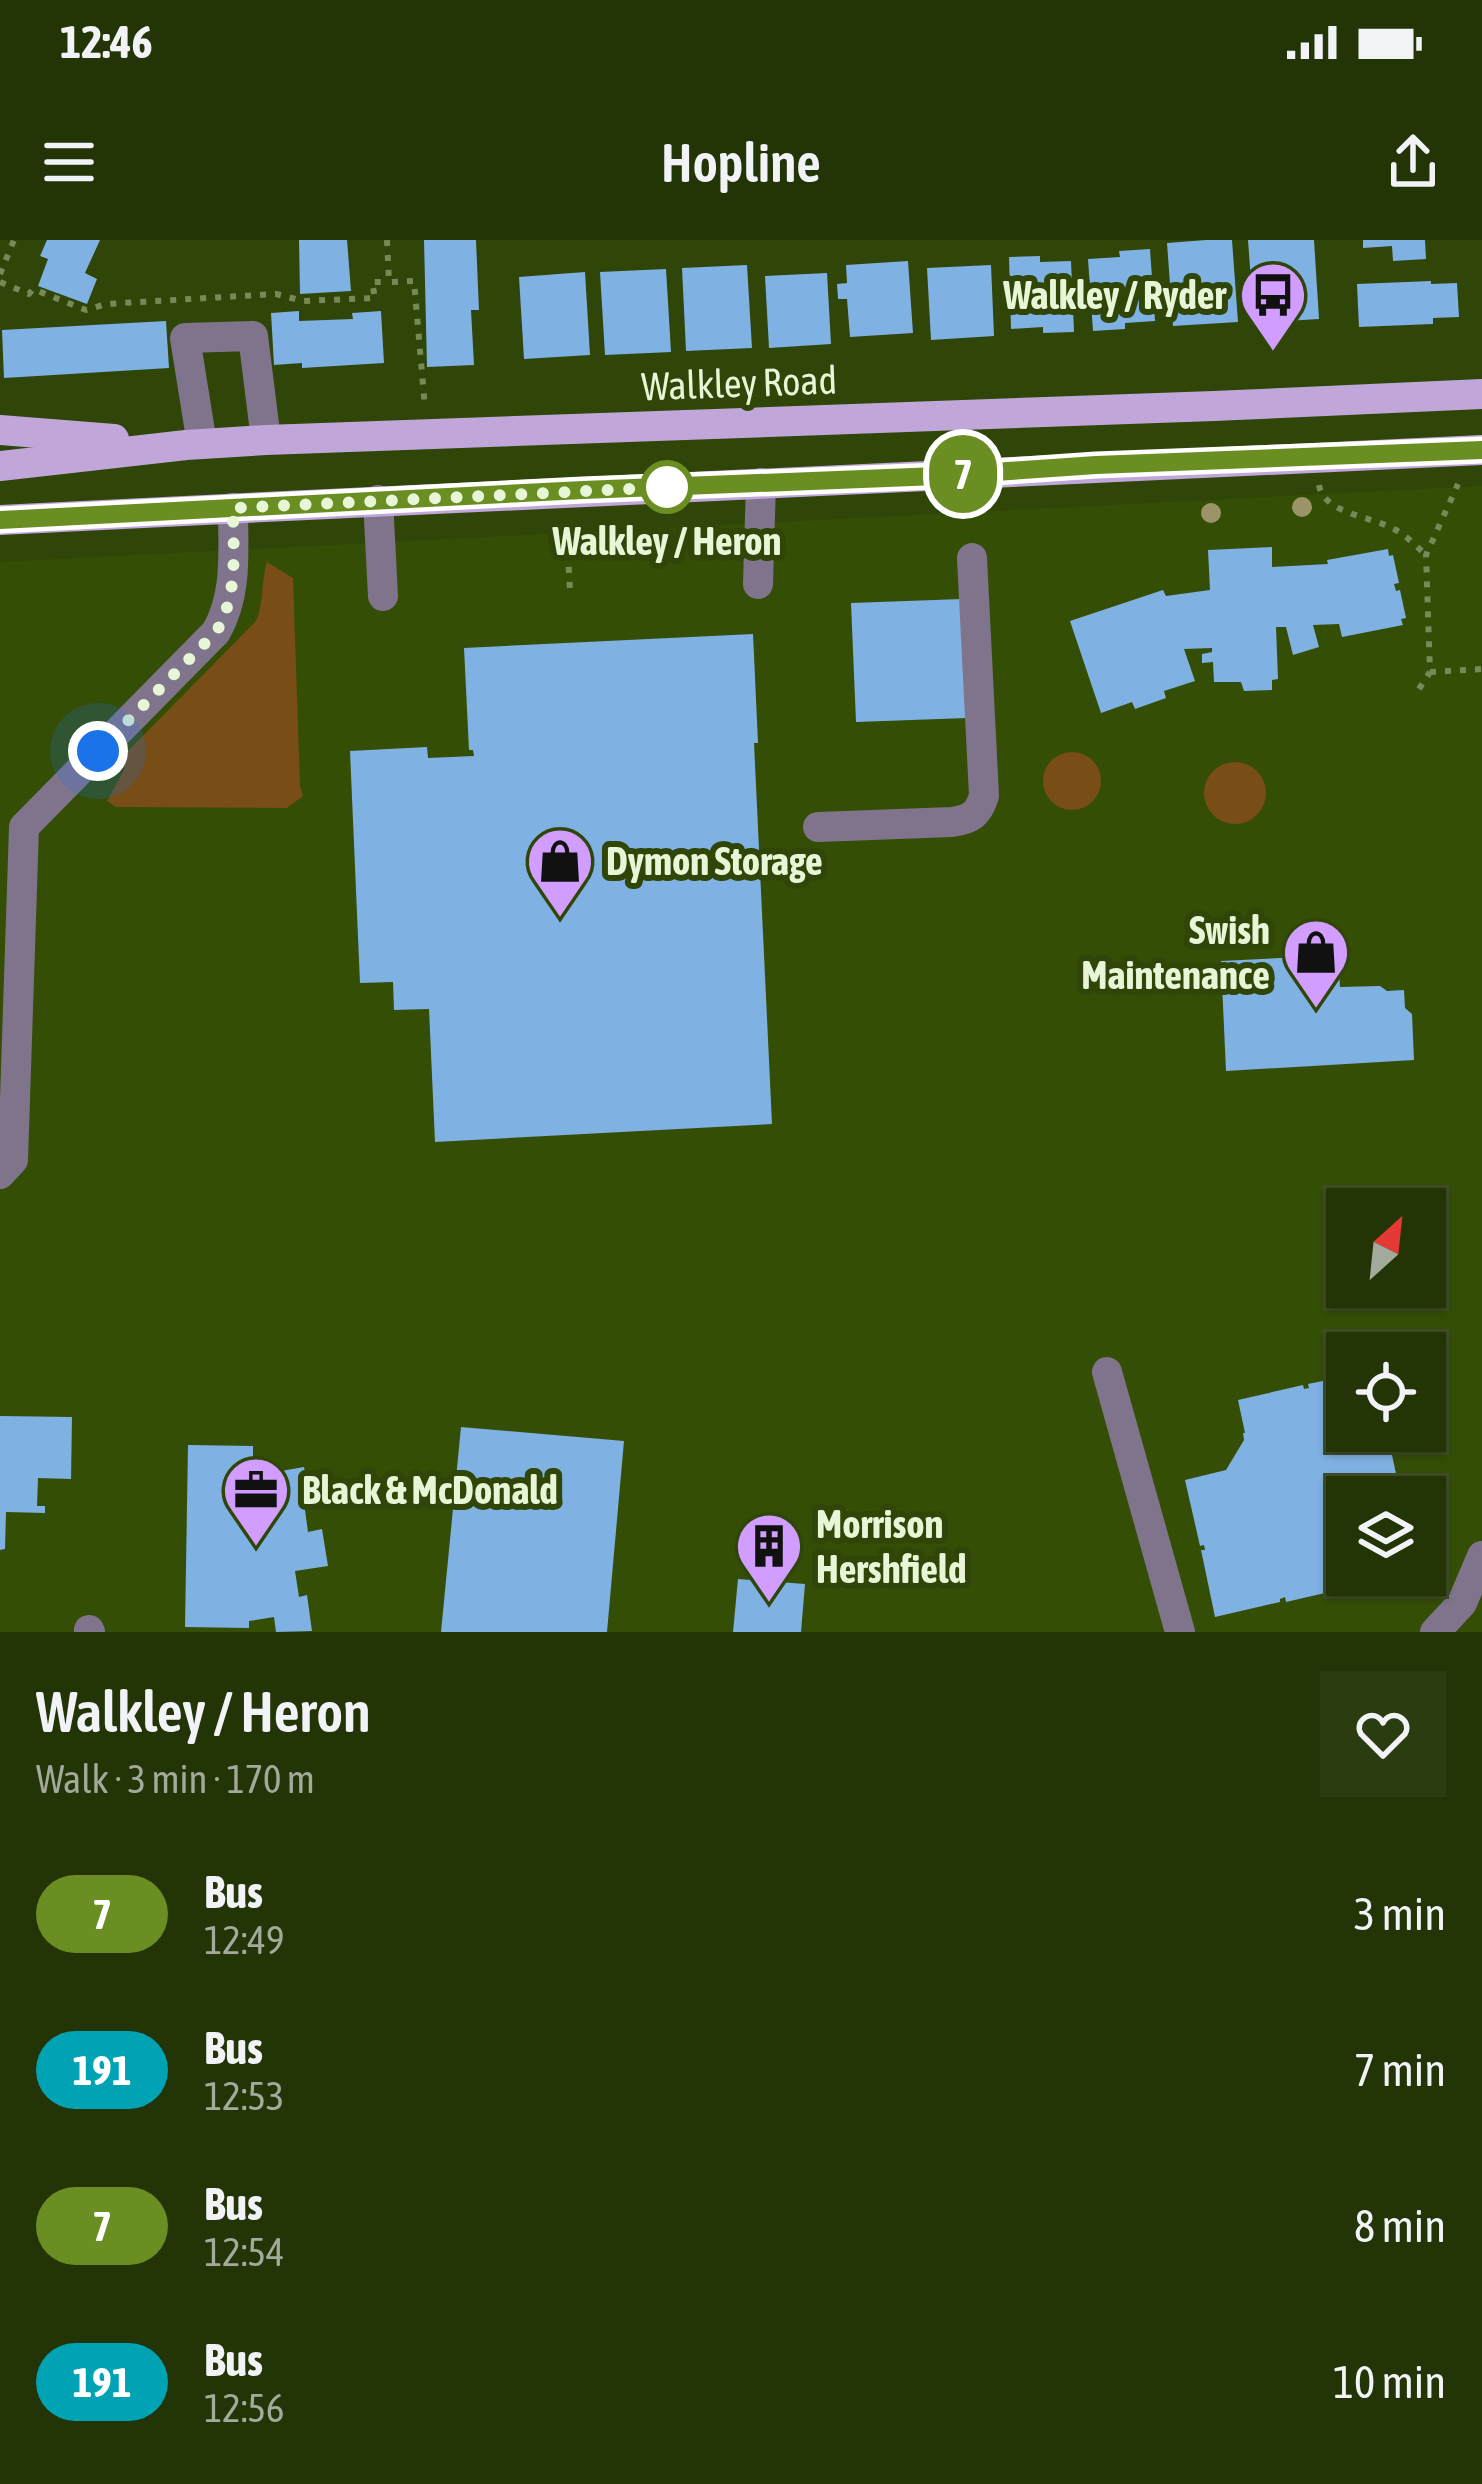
<!DOCTYPE html>
<html lang="en">
<head>
<meta charset="utf-8">
<style>
  :root { --surface:#233406; --page:#2b3c10; --text:#f1f3f6; --muted:#a3aa9b; --line:#404f28 }
  body { margin:0; font-family:"Asap Condensed",sans-serif; background:var(--page); color:var(--text); height:100vh; display:flex; flex-direction:column; font-size:45px; white-space:nowrap }
  * { box-sizing:border-box; margin:0 }
  p { font-size:39px; color:var(--muted) }
  .icon { flex:none; width:66px; height:66px; fill:none; stroke:currentColor; stroke-width:2; stroke-linecap:round; stroke-linejoin:round }
  .map { position:relative; height:1392px; overflow:hidden }
  .panel { display:flex; flex-direction:column; background:var(--surface); flex:1 }
  .panel>* { flex:none }
  .badge { padding:0 24px; border-radius:39px; font-size:42px; line-height:78px }
  .needle { width:78px; rotate:27deg }
  .controls { position:absolute; left:1326px; top:948px; display:grid; gap:24px }
  .controls a { display:grid; place-items:center; width:120px; height:120px; border-radius:0px; background:var(--surface); box-shadow:0 3px 9px #0004,0 0 0 3px var(--line); font-size:60px }
  .you { position:absolute; width:60px; height:60px; margin:-30px; border:9px solid #fff; border-radius:50%; background:#1a73e8; box-shadow:0 0 0 18px #1a73e833 }
  .map>.badge { position:absolute; translate:-50% -50%; box-shadow:0 0 0 6px #fff }
  .round { display:grid; place-items:center; flex:none; width:126px; height:126px; border-radius:0px; background:var(--page) }
  .headline { display:flex; align-items:center; justify-content:space-between; height:204px; padding:0 36px }
  h1 { font-size:57px; font-weight:600; line-height:90px }
  ul { padding:0; list-style:none }
  li { display:flex; align-items:center; gap:36px; height:156px; padding:0 36px }
  li div { flex:1 }
  li b { display:block; font-size:45px }
  li em { font-style:normal }
  li .badge { min-width:132px; font-weight:700; text-align:center }
  .status { display:flex; justify-content:space-between; align-items:center; height:84px; padding:0 60px; background:var(--surface); direction:ltr }
  .status svg { height:33px; fill:currentColor }
  header { display:flex; justify-content:space-between; align-items:center; height:156px; padding:0 36px; background:var(--surface); font-size:54px; font-weight:600 }
  .map>svg:first-child { display:block }
</style>
</head>
<body>
<div class="status"><b>12:46</b><svg viewBox="0 0 49 12"><path d="M0 12V9h3v3zM5 12V6h3v6zM10 12V3h3v9zM15 12V0h3v12zM26 1h20v11H26zM47 4h2v5h-2z"/></svg></div>
<header><svg class="icon" aria-label="menu" viewBox="0 0 24 24"><path d="M4 6h16M4 12h16M4 18h16"/></svg>Hopline<svg class="icon" aria-label="share" viewBox="0 0 24 24"><path d="M12 15V3M7 8l5-5 5 5M5 13v7h14v-7"/></svg></header>
<div class="map">
<svg width="1482" height="1392" viewBox="0 0 1482 1392">
  <rect width="100%" height="100%" fill="#2f4608"/>
  <path fill="#354e06" fill-rule="evenodd" d="M1482,246v1146h-1482v-1070zM1347,969h78v78h-78zM1347,1113h78v78h-78zM1347,1257h78v78h-78z"/>
  <g fill="#784d16">
    <path d="M267,322l26,16 7,208 3,10 -16,12 -171,-1 -9,-6 17,-31 2,-17 130,-132c8,-18 5,-40 11,-59z"/>
    <circle cx="1072" cy="541" r="29"/>
    <circle cx="1235" cy="553" r="31"/>
  </g>
  <g fill="#7fb1e2">
    <polygon points="47,0 100,0 85,33 97,39 87,64 38,46 48,19 40,16"/>
    <polygon points="299,0 347,0 351,51 300,54"/>
    <polygon points="424,0 476,0 479,70 471,70 474,125 427,127"/>
    <polygon points="1206,0 1232,0 1238,82 1173,86 1167,3"/>
    <polygon points="1248,0 1314,0 1319,79 1254,83"/>
    <polygon points="1363,0 1425,0 1426,19 1393,21 1392,6 1363,8"/>
    <polygon points="1150,9 1155,81 1125,83 1125,89 1093,91 1088,19 1120,17 1119,11"/>
    <polygon points="1040,16 1040,22 1071,21 1074,92 1043,93 1043,87 1011,89 1009,17"/>
    <polygon points="908,21 913,93 850,97 847,59 838,59 837,44 847,43 846,25"/>
    <polygon points="747,25 752,108 686,111 682,28"/>
    <polygon points="991,25 994,96 931,100 927,28"/>
    <polygon points="666,29 671,112 605,115 600,32"/>
    <polygon points="585,32 590,115 524,119 519,37"/>
    <polygon points="827,33 831,104 769,108 765,36"/>
    <polygon points="1431,41 1431,44 1457,43 1459,77 1433,78 1433,84 1359,87 1357,44"/>
    <polygon points="299,71 299,81 353,79 352,73 381,71 384,123 302,128 302,123 274,125 271,73"/>
    <polygon points="166,81 169,128 4,138 2,90"/>
    <polygon points="1272,307 1272,327 1328,324 1327,320 1388,309 1389,316 1393,315 1399,343 1394,344 1396,351 1400,350 1406,378 1401,379 1403,385 1342,397 1339,384 1313,385 1319,407 1293,415 1286,387 1276,387 1278,439 1272,440 1272,450 1244,451 1241,442 1214,442 1213,422 1202,423 1202,414 1212,412 1212,408 1184,409 1195,441 1164,451 1166,458 1135,469 1132,462 1101,473 1070,381 1163,350 1166,356 1210,350 1208,310"/>
    <polygon points="962,359 967,478 856,482 851,363"/>
    <polygon points="753,394 758,503 754,503 772,884 435,902 429,769 394,770 393,742 360,743 350,511 427,507 428,518 474,516 473,510 469,510 464,408"/>
    <polygon points="1338,715 1340,747 1380,746 1387,751 1404,750 1405,768 1412,774 1414,820 1226,831 1221,721"/>
    <polygon points="1347,1136 1347,1191 1387,1191 1388,1195 1383,1197 1384,1202 1389,1201 1401,1257 1347,1257 1347,1308 1343,1313 1351,1347 1286,1362 1285,1357 1280,1359 1280,1362 1215,1377 1201,1310 1205,1310 1204,1305 1200,1306 1185,1240 1226,1230 1244,1200 1243,1193 1245,1193 1238,1160 1303,1145 1304,1149 1309,1148 1308,1144"/>
    <polygon points="0,1176 72,1177 71,1239 38,1238 37,1266 45,1266 45,1273 6,1272 5,1309 0,1310"/>
    <polygon points="461,1187 624,1201 607,1392 441,1392"/>
    <polygon points="188,1205 253,1206 253,1236 304,1227 311,1269 305,1270 308,1292 322,1289 328,1326 295,1331 299,1357 307,1355 312,1391 276,1392 274,1377 249,1381 249,1388 185,1387"/>
    <polygon points="738,1339 805,1344 801,1392 733,1392"/>
  </g>
  <g fill="none" stroke-linecap="round" stroke-linejoin="round">
    <g stroke="#768a58" stroke-width="6" stroke-dasharray="6 9" stroke-linecap="butt">
      <polyline points="387,0 389,42 414,41 425,168"/>
      <polyline points="0,34 14,0"/>
      <polyline points="0,42 29,54 33,49 86,70 106,64 276,54 303,61 375,58 372,42 389,42"/>
      <path d="M1319,245c5,29 52,31 75,44 12,6 22,17 32,26"/>
      <polyline points="566,282 570,350"/>
      <polyline points="1430,432 1482,429"/>
      <polyline points="1419,449 1430,432 1426,315 1458,244"/>
    </g>
    <g stroke="#80748c" stroke-width="30">
      <polyline points="202,204 185,98 253,96 266,200"/>
      <polyline points="378,260 383,356"/>
      <polyline points="758,344 761,243"/>
      <path d="M818,587l134,-5c19,-3 26,-7 32,-26l-12,-238"/>
      <path d="M0,934l13,-14 11,-333 192,-195c22,-38 17,-82 17,-124"/>
      <polyline points="1107,1132 1180,1392"/>
      <polyline points="89,1390 90,1392"/>
      <polyline points="1435,1392 1462,1363 1482,1316"/>
    </g>
    <g stroke="#c1a7d9" stroke-width="30">
      <polyline points="0,190 114,199"/>
      <polyline points="0,226 186,205 266,200 1214,166 1482,154"/>
      <path d="M0,280c494,-24 988,-49 1482,-70"/>
    </g>
  </g>
  <g fill="#9b9466">
    <circle cx="1302" cy="267" r="10"/>
    <circle cx="1211" cy="273" r="10"/>
  </g>
  <g fill="none" stroke-linecap="round" stroke-linejoin="round">
    <g stroke="#fff" stroke-width="27">
      <polyline id="line" points="0,280 583,250 937,236 1096,225 1482,210"/>
    </g>
    <use href="#line" stroke="#6b8e23" stroke-width="18"/>
    <path stroke="#e6f6d6" stroke-width="12" stroke-dasharray="0 21.6" d="M98,511l118,-119c23,-38 17,-82 17,-124l439,-21h-5"/>
  </g>
  <defs>
    <g id="bus-pin" transform="scale(3.45)"><path d="M0 17L-7.5 6A9.5 9.5 0 1 1 7.5 6Z" fill="#d19dfe" stroke="#2f4608"/><path d="M-5-6H5V4H4V6H2V4H-2V6H-4V4H-5ZM-3.5-4V0h7V-4ZM-3.5 1.2v1.5H-2V1.2ZM2 1.2v1.5H3.5V1.2Z" fill="#111"/></g>
    <g id="shop-pin" transform="scale(3.45)"><path d="M0 17L-7.5 6A9.5 9.5 0 1 1 7.5 6Z" fill="#d19dfe" stroke="#2f4608"/><path d="M-5-2.5h2.3a2.7 3.5 0 0 1 5.4 0H5L5.5 6h-11ZM-1.5-2.5h3a1.5 2.3 0 0 0-3 0Z" fill="#111"/></g>
    <g id="office-pin" transform="scale(3.45)"><path d="M0 17L-7.5 6A9.5 9.5 0 1 1 7.5 6Z" fill="#d19dfe" stroke="#2f4608"/><path d="M-6-3h4V-5.5h4V-3h4V5H-6ZM-1-4.5V-3h2v-1.5ZM-6 0V1H6V0Z" fill="#111"/></g>
    <g id="building-pin" transform="scale(3.45)"><path d="M0 17L-7.5 6A9.5 9.5 0 1 1 7.5 6Z" fill="#d19dfe" stroke="#2f4608"/><path d="M-4-6H4V6H1V3H-1V6H-4ZM-2.5-4.3h1.7v1.8h-1.7ZM.8-4.3h1.7v1.8H.8ZM-2.5-1h1.7V.8h-1.7ZM.8-1h1.7V.8H.8Z" fill="#111"/></g>
  </defs>
  <g fill-rule="evenodd">
    <use href="#bus-pin" x="1273" y="55"/>
    <use href="#shop-pin" x="560" y="621"/>
    <use href="#shop-pin" x="1316" y="712"/>
    <use href="#office-pin" x="256" y="1250"/>
    <use href="#building-pin" x="769" y="1306"/>
  </g>
  <circle fill="#fff" stroke="#6b8e23" stroke-width="6" cx="667" cy="247" r="24"/>
  <g text-anchor="middle" dominant-baseline="central" stroke-width="12" stroke-linejoin="round" paint-order="stroke">
    <g font-size="39" font-weight="bold" fill="#e6f6d6" stroke="#2f4608" text-anchor="start">
      <text x="1226" y="55" text-anchor="end">Walkley / Ryder</text>
      <text x="606" y="621">Dymon Storage</text>
      <text x="1270" y="690" text-anchor="end">Swish<tspan x="1270" dy="45">Maintenance</tspan></text>
      <text x="302" y="1250">Black &amp; McDonald</text>
      <text x="816" y="1284">Morrison<tspan x="816" dy="45">Hershfield</tspan></text>
    </g>
    <g font-size="39" fill="#e6f6d6" stroke="#2f4608">
      <text transform="translate(739 143) rotate(-2)">Walkley Road</text>
    </g>
    <g font-size="39" font-weight="bold" fill="#e6f6d6" stroke="#2f4608">
      <text x="667" y="301">Walkley / Heron</text>
    </g>
  </g>
</svg>
<div class="controls">
<a><svg class="needle" viewBox="-14 -14 28 28"><path d="M0-13l5 13h-10z" fill="#e53935"/><path d="M0 13l5-13h-10z" fill="#a3aa9b"/></svg></a>
<a><svg class="icon" aria-label="locate" viewBox="0 0 24 24"><circle cx="12" cy="12" r="6"/><path d="M12 2v4M12 18v4M2 12h4M18 12h4"/></svg></a>
<a><svg class="icon" aria-label="layers" viewBox="0 0 24 24"><path d="M12 4l9 5-9 5-9-5zM3 14l9 5 9-5"/></svg></a>
</div>
<div class="you" style="left:98px;top:511px"></div>
<b class="badge" style="left:963px;top:234px;background:#6b8e23;color:#fff">7</b>
</div>
<section class="panel">
<div class="headline"><div><h1>Walkley / Heron</h1><p>Walk · 3 min · 170 m</p></div><a class="round"><svg class="icon" aria-label="heart" viewBox="0 0 24 24"><path d="M12 20l-8-8c-3-5 5-10 8-4 3-6 11-1 8 4z"/></svg></a></div>
<ul>
<li><span class="badge" style="background:#6b8e23;color:#fff">7</span><div><b>Bus</b><p>12:49</p></div><em>3 min</em></li>
<li><span class="badge" style="background:#00a3b4;color:#fff">191</span><div><b>Bus</b><p>12:53</p></div><em>7 min</em></li>
<li><span class="badge" style="background:#6b8e23;color:#fff">7</span><div><b>Bus</b><p>12:54</p></div><em>8 min</em></li>
<li><span class="badge" style="background:#00a3b4;color:#fff">191</span><div><b>Bus</b><p>12:56</p></div><em>10 min</em></li>
</ul>
</section>
</body>
</html>
